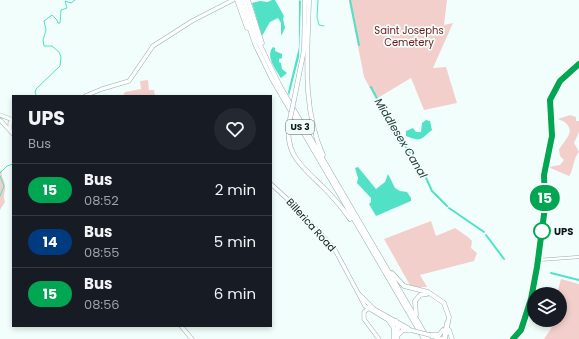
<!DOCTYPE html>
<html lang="en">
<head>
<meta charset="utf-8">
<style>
  :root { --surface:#171b24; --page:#242831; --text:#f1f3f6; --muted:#9ea1a6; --line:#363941 }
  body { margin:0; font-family:Poppins,sans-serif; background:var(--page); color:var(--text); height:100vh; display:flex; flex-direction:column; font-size:15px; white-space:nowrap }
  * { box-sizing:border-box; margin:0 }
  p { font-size:13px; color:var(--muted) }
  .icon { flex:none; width:22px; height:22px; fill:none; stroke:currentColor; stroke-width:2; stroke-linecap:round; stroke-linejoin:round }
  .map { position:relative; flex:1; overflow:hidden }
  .details { position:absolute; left:12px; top:95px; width:260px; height:232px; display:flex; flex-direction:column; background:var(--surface); border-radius:0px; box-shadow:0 2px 6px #0003 }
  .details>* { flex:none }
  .badge { padding:0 8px; border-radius:13px; font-size:14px; line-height:26px }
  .controls { position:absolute; left:527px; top:287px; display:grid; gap:8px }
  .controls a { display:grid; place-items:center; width:40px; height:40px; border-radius:50%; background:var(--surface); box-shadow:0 2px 6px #0003; font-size:20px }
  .map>.badge { position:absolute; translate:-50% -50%; box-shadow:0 0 0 2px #fff }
  .round { display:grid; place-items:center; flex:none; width:42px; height:42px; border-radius:21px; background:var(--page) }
  .head { display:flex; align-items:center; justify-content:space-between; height:68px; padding:0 16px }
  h1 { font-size:19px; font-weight:700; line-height:30px }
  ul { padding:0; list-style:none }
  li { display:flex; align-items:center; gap:12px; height:52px; padding:0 16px; border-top:1px solid var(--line) }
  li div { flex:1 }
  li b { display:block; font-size:15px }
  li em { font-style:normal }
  li .badge { min-width:44px; font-weight:700; text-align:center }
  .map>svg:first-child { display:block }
</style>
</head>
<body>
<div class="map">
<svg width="579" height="339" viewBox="0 0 579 339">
  <rect width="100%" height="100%" fill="#f2fefb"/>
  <g fill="#f3cfcc">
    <polygon points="349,0 447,0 444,25 453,23 433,68 446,67 457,103 424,110 411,78 376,99 364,77"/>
    <polygon points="148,80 149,90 154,90 155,96 123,96 125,92 141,89 140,81"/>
    <path d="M570,115l6,2v4h3v11l-5,11 5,9c-6,6 -5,18 -10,24l-21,-9 12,-2 4,-5 -4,-4 -1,-6c5,-10 19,-19 4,-29 -2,-1 -4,-1 -5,-2z"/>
    <path d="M2,170c-2,6 3,10 3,16 1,6 -3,9 0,16l-5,8v-39z"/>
    <polygon points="431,221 436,236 455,228 468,237 472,241 471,248 477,253 474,261 420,275 427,287 411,287 384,239"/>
    <polygon points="561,279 579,284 579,339 544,339 557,320 560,320 560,316 567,306 566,303 561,301 560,294 557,294"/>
  </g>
  <g fill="#51e1c6">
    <polygon points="272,0 275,0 284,16 283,19 285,28 281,36 281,23 278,18 270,22 262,36 252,3 260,1 268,2"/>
    <polygon points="299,0 301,1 299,57 289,96 288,92 299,47"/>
    <path d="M273,47l2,1v3l7,3v4l-3,1v3l2,1 1,6 5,4 -6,5c-5,-8 -16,-22 -8,-31z"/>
    <path d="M426,120l4,1 2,9c-11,8 -9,13 -26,6v-5l7,-3 3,4h5l1,-9z"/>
    <polygon points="358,167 376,189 385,182 388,174 395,188 400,191 407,192 411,198 411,201 376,216 369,204 371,202 371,198 357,183 358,178 355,168"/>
  </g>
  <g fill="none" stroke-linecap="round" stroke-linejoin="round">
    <g stroke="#51e1c6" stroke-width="1">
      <polyline points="318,0 317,17 319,25 324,26"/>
      <polyline points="37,96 35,93 36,89 60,66 61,57 59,52 52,46 44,46 43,40 46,30 44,21 52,15 57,20 58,23 60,23 61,10 67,8 65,1 71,3 75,0"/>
      <polyline points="0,173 7,166 13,164"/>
      <polyline points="0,176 4,186 0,196"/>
    </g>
    <g stroke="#51e1c6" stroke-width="2">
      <polyline points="350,0 359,45"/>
      <polyline points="371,87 393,129 422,169 432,191 447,206"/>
      <polyline points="449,208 484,232"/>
      <polyline points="486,235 504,259"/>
      <polyline points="551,273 579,280"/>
    </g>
    <g stroke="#92afa8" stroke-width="3.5">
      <g id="minor">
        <polyline points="538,260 579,257"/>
        <polyline points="513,339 521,330 531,299 537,267 545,207 544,175 552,136 550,100 560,81 579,64"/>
      </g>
    </g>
    <g stroke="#92afa8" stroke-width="4.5">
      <g id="major">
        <polyline points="85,96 102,89 129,81 153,46 192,21 233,0"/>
        <polyline points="0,115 13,120"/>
        <polyline points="0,120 13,134"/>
        <polyline points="10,130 10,123 13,120"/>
        <polyline points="271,184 295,206 334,248 365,306 398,326 414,331"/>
        <polyline points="359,294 374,309 408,328"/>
        <polyline points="370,307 364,312 364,319 379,339"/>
        <polyline points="181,326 192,339"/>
        <polyline points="431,336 442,339"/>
      </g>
    </g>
    <g stroke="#92afa8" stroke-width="5">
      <g id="highway">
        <polyline points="237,0 247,28"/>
        <polyline points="240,0 255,44 272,79 424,339"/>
        <polyline points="244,0 257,39 280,86 428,339"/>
        <polyline points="248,0 262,43"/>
        <path d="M309,0c-1,51 -8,107 14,155"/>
        <polyline points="294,100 304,50 305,0"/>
        <path d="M290,119c-7,33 10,46 32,67 10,10 20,21 28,33"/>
        <polyline points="392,273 404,286 428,292 444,303 449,317 445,339"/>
        <polyline points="416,315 415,301 420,295 427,294"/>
        <polyline points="389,321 394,328 394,339"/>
        <polyline points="396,321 398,327 397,338"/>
        <polyline points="449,330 452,339"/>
        <polyline points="398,335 403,330 409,330"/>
        <polyline points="430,335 439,335 443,330"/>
        <polyline points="444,339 447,323"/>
      </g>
    </g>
    <use href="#minor" stroke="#fff" stroke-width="2.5"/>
    <use href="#major" stroke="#fff" stroke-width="3.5"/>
    <use href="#highway" stroke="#fff" stroke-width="4"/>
    <g stroke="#92afa8" stroke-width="4.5" stroke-linecap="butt">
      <polyline id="major-bridge" points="414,331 430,335"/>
    </g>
    <g stroke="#92afa8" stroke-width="5" stroke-linecap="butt">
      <polyline id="highway-bridge" points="290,119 294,100"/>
    </g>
    <use href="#major-bridge" stroke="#fff" stroke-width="3.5"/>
    <use href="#highway-bridge" stroke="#fff" stroke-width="4"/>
  </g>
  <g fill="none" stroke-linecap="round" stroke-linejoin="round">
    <g stroke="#fff" stroke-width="9">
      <polyline id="line" points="513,339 521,330 531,299 537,267 545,207 544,175 552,136 550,100 560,81 579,64"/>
    </g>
    <use href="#line" stroke="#00a651" stroke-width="6"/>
  </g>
  <circle fill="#fff" stroke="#00a651" stroke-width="2" cx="542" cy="231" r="8"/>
  <g text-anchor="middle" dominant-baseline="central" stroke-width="3.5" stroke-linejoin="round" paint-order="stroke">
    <rect fill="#f2fefb" stroke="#505c59" stroke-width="1" x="286" y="120" width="28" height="14" rx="3"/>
    <g font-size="9" font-weight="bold" fill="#0b1613">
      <text x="300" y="127">US 3</text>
    </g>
    <g font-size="10" fill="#74171d" stroke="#f2fefb">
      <text x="409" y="30">Saint Josephs<tspan x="409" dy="12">Cemetery</tspan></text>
    </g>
    <g font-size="10" fill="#0b1613" stroke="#f2fefb">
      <text transform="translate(311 225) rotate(48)">Billerica Road</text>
    </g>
    <g font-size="10" font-weight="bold" fill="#0b1613" stroke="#f2fefb" text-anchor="start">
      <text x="554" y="231">UPS</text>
    </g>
    <g font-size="11" font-style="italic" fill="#243c36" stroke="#f2fefb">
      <text transform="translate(401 138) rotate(59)">Middlesex Canal</text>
    </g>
  </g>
</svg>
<div class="controls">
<a><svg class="icon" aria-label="layers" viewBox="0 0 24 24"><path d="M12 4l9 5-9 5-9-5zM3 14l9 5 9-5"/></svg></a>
</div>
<b class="badge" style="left:545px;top:198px;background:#00a651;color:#fff">15</b>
<section class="details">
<div class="head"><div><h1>UPS</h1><p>Bus</p></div><a class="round"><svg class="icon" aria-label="heart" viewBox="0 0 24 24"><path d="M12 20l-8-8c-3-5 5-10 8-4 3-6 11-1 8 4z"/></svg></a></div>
<ul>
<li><span class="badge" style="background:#00a651;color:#fff">15</span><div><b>Bus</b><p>08:52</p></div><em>2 min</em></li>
<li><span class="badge" style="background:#003b80;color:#fff">14</span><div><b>Bus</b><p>08:55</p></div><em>5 min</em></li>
<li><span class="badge" style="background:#00a651;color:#fff">15</span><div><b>Bus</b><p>08:56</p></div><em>6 min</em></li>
</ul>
</section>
</div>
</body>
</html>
